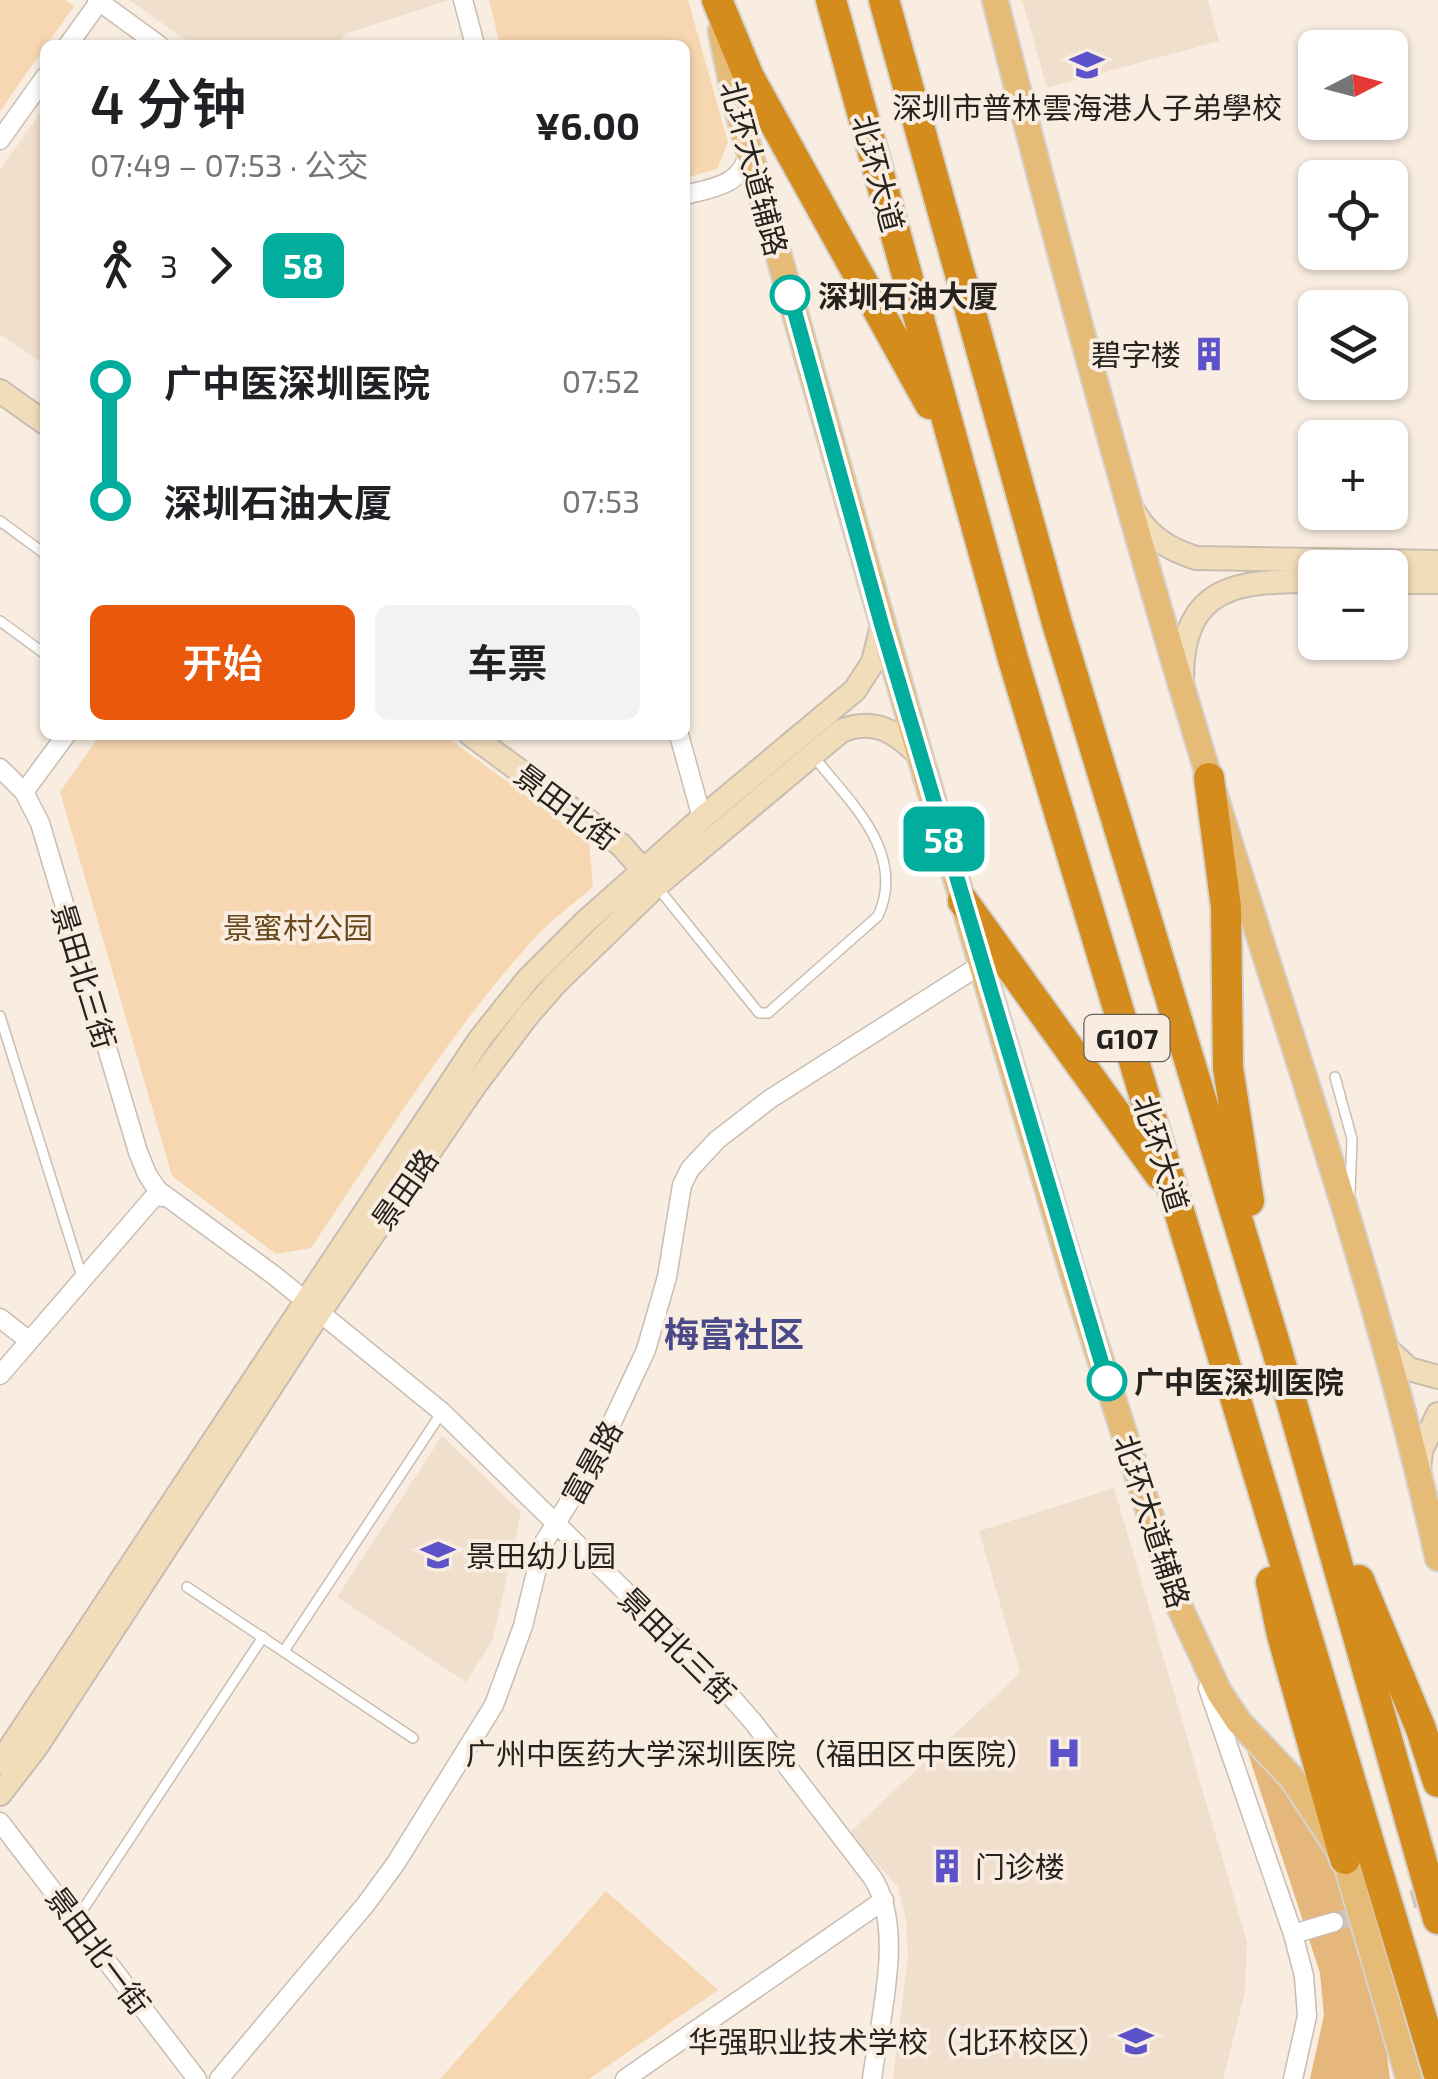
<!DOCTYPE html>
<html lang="zh">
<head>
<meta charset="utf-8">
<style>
  :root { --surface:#fff; --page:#f2f2f2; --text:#202124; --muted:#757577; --accent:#ea580c }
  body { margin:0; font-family:"Exo 2","Noto Sans SC",sans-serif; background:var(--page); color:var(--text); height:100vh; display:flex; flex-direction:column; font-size:38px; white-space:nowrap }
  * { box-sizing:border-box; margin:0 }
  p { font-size:32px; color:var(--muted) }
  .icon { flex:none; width:55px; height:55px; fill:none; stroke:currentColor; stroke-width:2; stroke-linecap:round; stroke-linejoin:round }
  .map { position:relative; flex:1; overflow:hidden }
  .drawer { position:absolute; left:40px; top:40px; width:650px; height:700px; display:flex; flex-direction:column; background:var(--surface); border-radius:15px; box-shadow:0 2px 8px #0004 }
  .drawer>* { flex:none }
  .badge { padding:0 20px; border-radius:15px; font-size:35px; line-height:65px }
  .needle { width:65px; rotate:84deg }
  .fabs { position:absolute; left:1298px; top:30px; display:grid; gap:20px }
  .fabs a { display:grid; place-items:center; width:110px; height:110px; border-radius:15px; background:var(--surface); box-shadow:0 2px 8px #0004; font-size:50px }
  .map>.badge { position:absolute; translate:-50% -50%; box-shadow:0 0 0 5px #fff }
  .legs { display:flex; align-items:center; gap:15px; height:110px; padding:0 50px; font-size:32px }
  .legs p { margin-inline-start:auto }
  .summary { display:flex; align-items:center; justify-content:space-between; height:170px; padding:0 50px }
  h1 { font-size:55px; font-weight:600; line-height:75px }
  .primary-button { display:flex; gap:20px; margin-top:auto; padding:20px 50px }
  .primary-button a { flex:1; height:115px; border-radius:15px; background:var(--accent); color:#fff; font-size:40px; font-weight:600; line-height:115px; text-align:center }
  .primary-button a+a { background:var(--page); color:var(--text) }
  ul { padding:0 50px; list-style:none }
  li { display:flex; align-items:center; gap:35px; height:120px; font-size:38px }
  li i { display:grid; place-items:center; width:15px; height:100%; margin:0 12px; background:currentColor }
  li i::after { content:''; width:25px; height:25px; margin:-12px; border:8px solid; border-radius:50%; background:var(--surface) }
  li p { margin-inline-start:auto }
  li:first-child i { background:linear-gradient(#0000 50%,currentColor 0) }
  li:last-child i { background:linear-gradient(currentColor 50%,#0000 0) }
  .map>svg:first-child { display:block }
</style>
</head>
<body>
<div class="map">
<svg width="1438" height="2079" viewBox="0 0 1438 2079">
  <rect width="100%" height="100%" fill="#f8ede0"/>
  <g fill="#f0dfcc">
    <polygon points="129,0 449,0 345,34 336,45 193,45"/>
    <polygon points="1022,0 1208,0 1219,41 1047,88"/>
    <polygon points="45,106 45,365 0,334 0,170"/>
    <polygon points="442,1436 521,1512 493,1639 466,1682 337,1597"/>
    <polygon points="1114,1488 1247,1942 1245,1992 1223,2079 893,2079 908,1957 906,1920 898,1887 849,1833 1020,1673 979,1531"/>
  </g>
  <g fill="#f7d7b2">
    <polygon points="0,0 65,0 74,6 0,111"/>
    <polygon points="489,0 688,0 728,142 717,169 685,178 685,45 500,45"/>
    <path d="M100,735h344l145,107 4,45c-21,18 -45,35 -63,56 -83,93 -150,202 -219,305l-35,6 -104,-78 -112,-384z"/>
    <polygon points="606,1891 718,1990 589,2079 440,2079"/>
  </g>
  <polygon fill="#e6b77d" points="1240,1729 1266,1761 1335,1865 1385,2039 1390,2079 1310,2079 1324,2015 1320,1973"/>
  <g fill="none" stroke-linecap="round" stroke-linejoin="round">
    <polyline stroke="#cec4b9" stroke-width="18" stroke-dasharray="18 9" stroke-linecap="butt" points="1334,1922 1438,1892"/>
    <g stroke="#c9bdb1" stroke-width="12">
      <g id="lane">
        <polyline points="0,521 45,554"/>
        <polyline points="0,621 45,654"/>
        <path d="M658,888l101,125h9l110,-97c29,-63 -28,-114 -64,-159"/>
        <polyline points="0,1016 82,1277"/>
        <polyline points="1335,1077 1352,1139 1350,1192"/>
        <polyline points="187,1587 413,1738"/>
        <polyline points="284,1651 442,1412"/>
        <polyline points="76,1920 263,1637"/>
      </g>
    </g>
    <g stroke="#c9bdb1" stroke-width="21">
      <g id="street">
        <polyline points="97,0 159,45"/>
        <polyline points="463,0 475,45"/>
        <polyline points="68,45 99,2"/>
        <polyline points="0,140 45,77"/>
        <path d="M685,195c27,-7 58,-10 63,-42"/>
        <polyline points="679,735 702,818"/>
        <polyline points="0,768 24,792 40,823 138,1152 147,1174 162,1197"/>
        <polyline points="24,792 66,735"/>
        <path d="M159,1191l116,85 167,136 278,272 34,39 118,154c34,51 7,144 0,202"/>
        <polyline points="0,1318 28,1340"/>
        <polyline points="0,1375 159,1191"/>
        <polyline points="1208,1688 1293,1934 1304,1976 1307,2016 1293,2079"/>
        <polyline points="0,1822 197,2079"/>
        <polyline points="1293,1934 1334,1922"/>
        <polyline points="219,2079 366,1904 396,1863 494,1705 523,1626 543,1544 591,1467 646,1350 667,1277 682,1185 690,1169 717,1140 770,1099 982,964"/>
        <polyline points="625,2079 884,1900"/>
      </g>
    </g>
    <g stroke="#c9bdb1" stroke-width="26">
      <g id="secondary">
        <polyline points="0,391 45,423"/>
        <path d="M1134,512c15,25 34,37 62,46l242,4"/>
        <polyline points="1390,582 1438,582"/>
        <path d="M1182,678c1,-94 56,-97 133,-97"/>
        <polyline points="471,735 621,845 651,879"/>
        <polyline points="1384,1346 1409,1369 1438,1377"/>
        <polyline points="1419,1470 1421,1451 1438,1414"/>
        <polyline points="0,1763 480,1039 528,979 584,923 702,818 855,690 873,662 882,626"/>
        <path d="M0,1794l37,-48 282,-433 157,-229 52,-69 28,-32 100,-97 185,-155c34,-14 55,1 79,25"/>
      </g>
    </g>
    <g stroke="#d4d3d2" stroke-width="29">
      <g id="primary">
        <path d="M995,0c66,261 135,520 214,777 80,259 171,516 229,781"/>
        <polyline points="721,31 736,104 920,756 1073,1274 1180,1608 1219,1692 1239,1722 1292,1778 1345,1859 1409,2079"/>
      </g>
    </g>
    <g stroke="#d4d3d2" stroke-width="34">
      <g id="highway">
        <polyline points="717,0 749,77 930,404"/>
        <polyline points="831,0 1013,659 1438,2072"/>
        <polyline points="884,0 1057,623 1276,1347 1438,1919"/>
        <polyline points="1209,778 1226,907 1228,1068 1249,1201"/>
        <polyline points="963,901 1160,1175"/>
        <polyline points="1359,1580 1421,1729 1438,1782"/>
        <polyline points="1271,1582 1282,1635 1345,1859"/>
      </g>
    </g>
    <use href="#lane" stroke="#fff" stroke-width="9"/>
    <use href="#street" stroke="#fff" stroke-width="18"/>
    <use href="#secondary" stroke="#f2ddbb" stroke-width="22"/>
    <use href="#primary" stroke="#e5bb77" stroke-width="25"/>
    <use href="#highway" stroke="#d48d1d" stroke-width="30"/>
  </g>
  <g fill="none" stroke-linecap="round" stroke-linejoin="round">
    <g stroke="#fff" stroke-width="22">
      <polyline id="line-1" points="790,295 882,626 1107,1381"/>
    </g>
    <use href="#line-1" stroke="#01ad9c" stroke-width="15"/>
  </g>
  <defs>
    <g id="school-bare" transform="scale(2.7)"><path d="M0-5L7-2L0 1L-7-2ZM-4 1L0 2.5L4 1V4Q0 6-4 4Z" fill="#5c52ca" stroke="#f8ede0" stroke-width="2.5" paint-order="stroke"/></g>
    <g id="building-bare" transform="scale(2.7)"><path d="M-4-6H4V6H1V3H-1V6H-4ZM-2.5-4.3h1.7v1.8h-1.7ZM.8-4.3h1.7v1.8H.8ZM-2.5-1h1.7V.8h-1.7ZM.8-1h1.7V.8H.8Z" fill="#5c52ca" stroke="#f8ede0" stroke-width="2.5" paint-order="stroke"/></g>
    <g id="hospital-bare" transform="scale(2.7)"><path d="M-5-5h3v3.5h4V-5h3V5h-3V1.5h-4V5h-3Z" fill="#5c52ca" stroke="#f8ede0" stroke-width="2.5" paint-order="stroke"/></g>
  </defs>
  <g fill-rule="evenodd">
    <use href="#school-bare" x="1087" y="65"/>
    <use href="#building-bare" x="1209" y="354"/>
    <use href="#school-bare" x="438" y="1555"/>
    <use href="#hospital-bare" x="1064" y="1753"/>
    <use href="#building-bare" x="947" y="1866"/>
    <use href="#school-bare" x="1136" y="2041"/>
  </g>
  <g fill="#fff" stroke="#01ad9c" stroke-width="5">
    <circle cx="790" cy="295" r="18"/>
    <circle cx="1107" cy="1381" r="18"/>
  </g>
  <g text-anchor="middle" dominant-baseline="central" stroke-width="8" stroke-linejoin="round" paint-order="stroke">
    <rect fill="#f8ede0" stroke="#655f58" stroke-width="2.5" x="1084.5" y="1015" width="85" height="46" rx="8"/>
    <g font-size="28" font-weight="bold" fill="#26221d">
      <text x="1127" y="1038">G107</text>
    </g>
    <g font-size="30" fill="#26221d" stroke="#f8ede0" text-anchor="end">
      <text x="1087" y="107" text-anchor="middle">深圳市普林雲海港人子弟學校</text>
      <text x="1181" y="354">碧字楼</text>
      <text x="466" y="1555" text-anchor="start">景田幼儿园</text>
      <text x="1036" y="1753">广州中医药大学深圳医院（福田区中医院）</text>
      <text x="975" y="1866" text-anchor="start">门诊楼</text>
      <text x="1108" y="2041">华强职业技术学校（北环校区）</text>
    </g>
    <g font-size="30" fill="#26221d" stroke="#f8ede0">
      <text transform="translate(755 168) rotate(75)">北环大道辅路</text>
      <text transform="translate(879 173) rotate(75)">北环大道</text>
      <text transform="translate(567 806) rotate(37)">景田北街</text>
      <text transform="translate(85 976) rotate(73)">景田北三街</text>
      <text transform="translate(1162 1153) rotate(73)">北环大道</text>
      <text transform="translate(404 1189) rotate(-55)">景田路</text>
      <text transform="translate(591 1462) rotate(-61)">富景路</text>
      <text transform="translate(1153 1521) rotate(72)">北环大道辅路</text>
      <text transform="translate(678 1645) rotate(45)">景田北三街</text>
      <text transform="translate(99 1950) rotate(53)">景田北一街</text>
    </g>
    <g font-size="30" font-weight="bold" fill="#26221d" stroke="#f8ede0" text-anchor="start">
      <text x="818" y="295">深圳石油大厦</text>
      <text x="1134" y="1381">广中医深圳医院</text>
    </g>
    <g font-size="30" fill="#69491d" stroke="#f8ede0">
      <text x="298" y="927">景蜜村公园</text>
    </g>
    <g font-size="35" font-weight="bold" fill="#4b4a88" stroke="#f8ede0">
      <text x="734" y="1333">梅富社区</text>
    </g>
  </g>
</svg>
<div class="fabs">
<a><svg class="needle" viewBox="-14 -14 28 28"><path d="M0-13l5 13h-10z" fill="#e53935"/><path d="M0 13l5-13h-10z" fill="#757577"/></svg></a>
<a><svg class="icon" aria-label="locate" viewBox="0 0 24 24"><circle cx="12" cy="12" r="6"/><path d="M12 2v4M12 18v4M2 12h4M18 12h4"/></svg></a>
<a><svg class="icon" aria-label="layers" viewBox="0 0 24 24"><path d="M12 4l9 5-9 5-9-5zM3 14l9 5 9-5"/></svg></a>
<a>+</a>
<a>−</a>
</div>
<b class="badge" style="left:944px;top:839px;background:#01ad9c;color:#fff">58</b>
<section class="drawer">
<div class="summary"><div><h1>4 分钟</h1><p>07:49 – 07:53 · 公交</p></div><b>¥6.00</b></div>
<div class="legs"><svg class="icon" aria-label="walk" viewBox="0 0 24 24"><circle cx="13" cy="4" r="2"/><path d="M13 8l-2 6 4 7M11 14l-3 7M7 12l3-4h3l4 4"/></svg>3<svg class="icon" aria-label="forward" viewBox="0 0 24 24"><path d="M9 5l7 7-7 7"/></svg><b class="badge" style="background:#01ad9c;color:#fff">58</b></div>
<ul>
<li><i style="color:#01ad9c"></i><b>广中医深圳医院</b><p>07:52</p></li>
<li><i style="color:#01ad9c"></i><b>深圳石油大厦</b><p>07:53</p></li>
</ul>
<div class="primary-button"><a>开始</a><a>车票</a></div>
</section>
</div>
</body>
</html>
